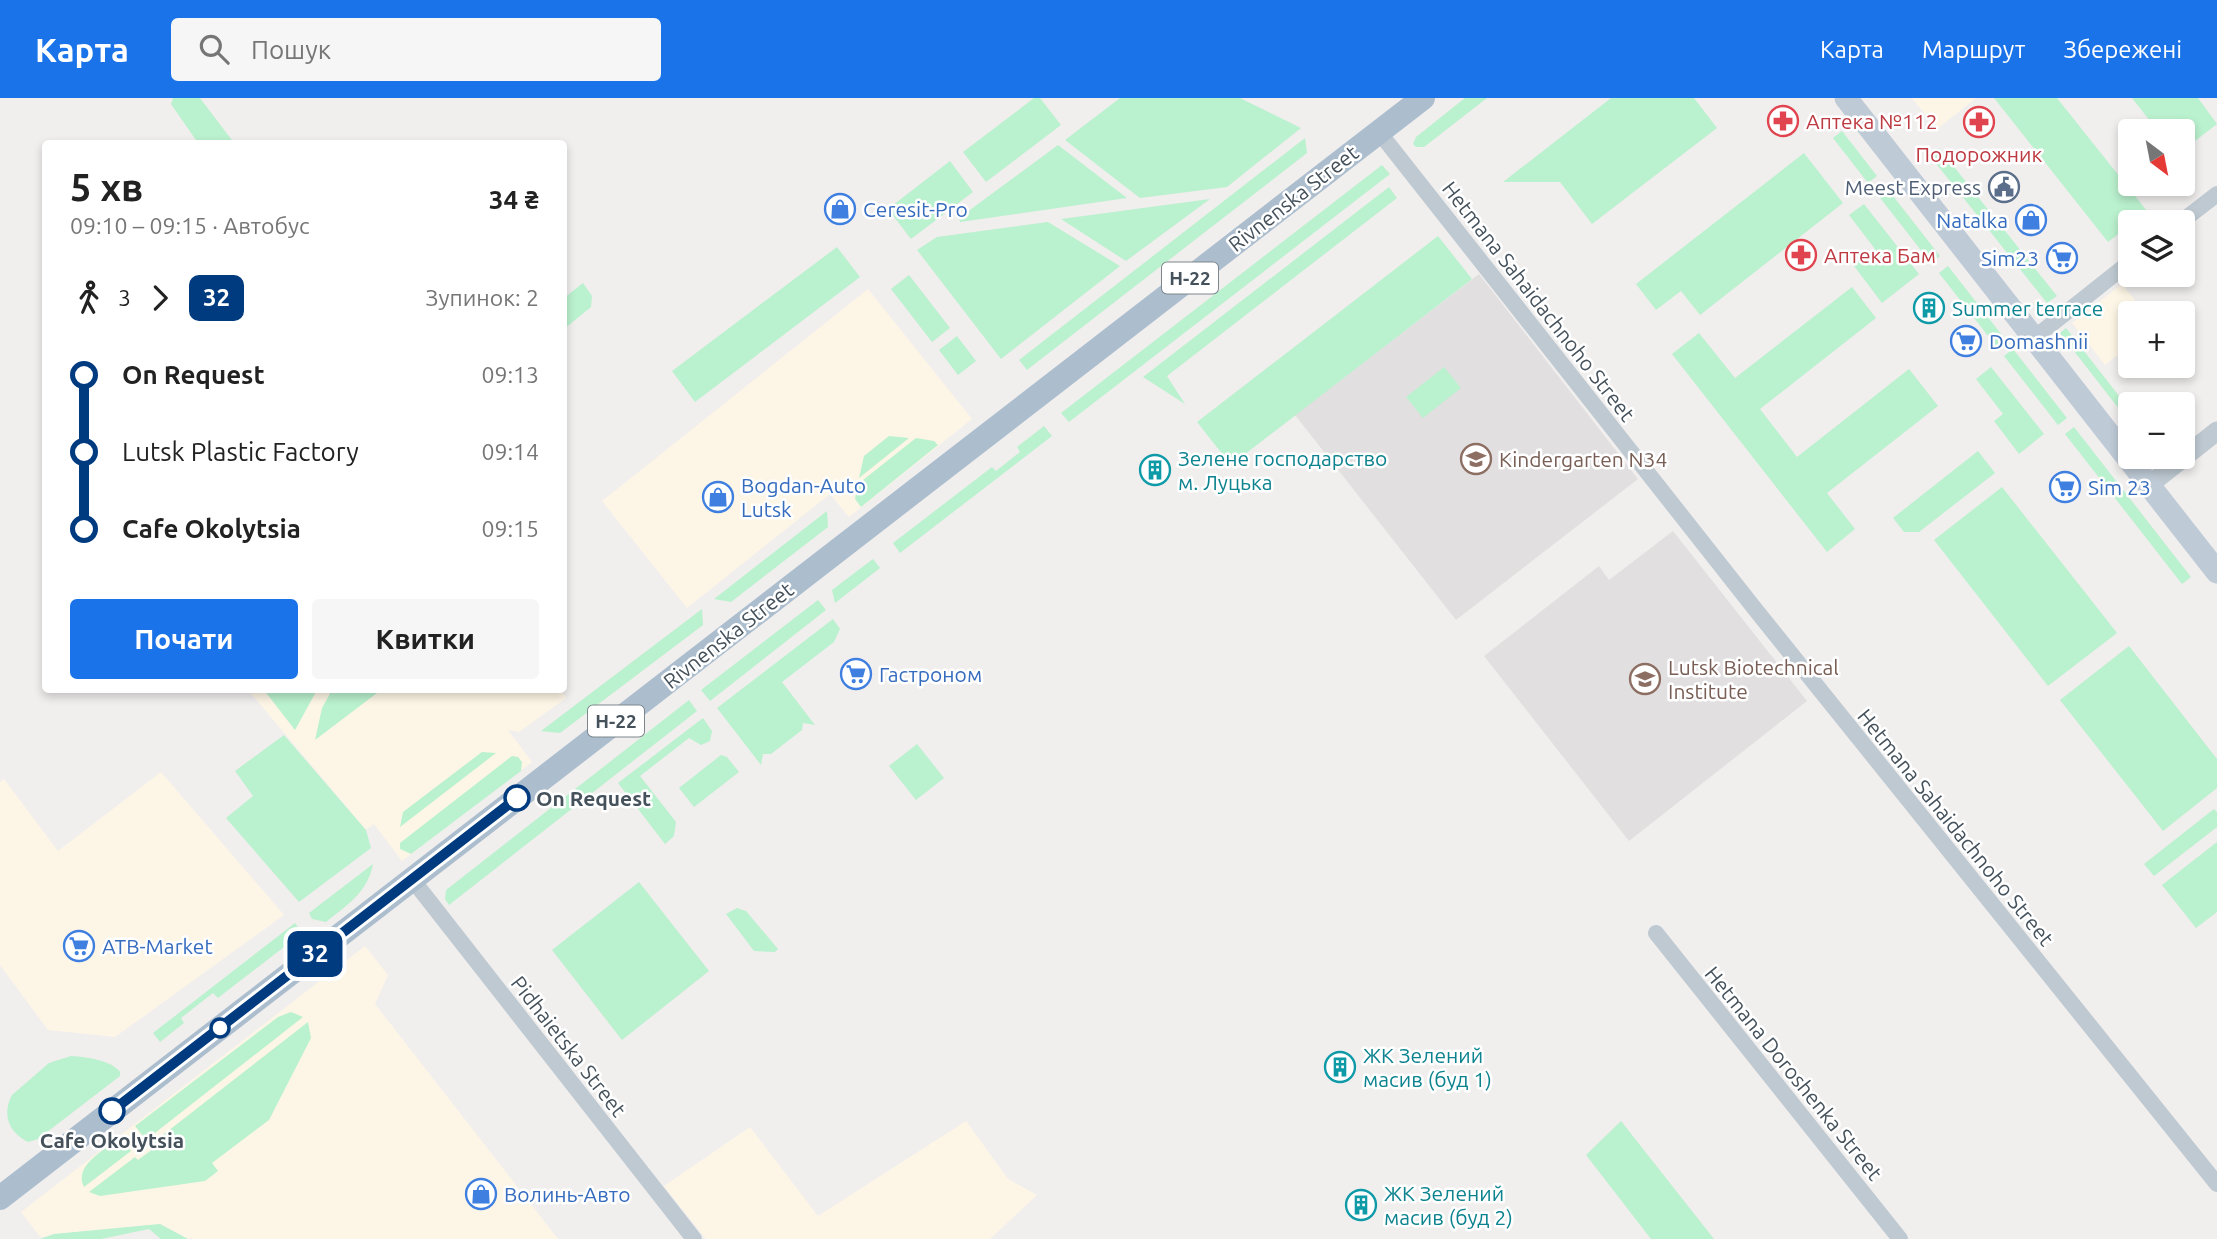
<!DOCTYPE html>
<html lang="uk">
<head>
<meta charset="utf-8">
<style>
  :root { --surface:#fff; --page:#f6f6f6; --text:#222; --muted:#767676; --accent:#1a73e8 }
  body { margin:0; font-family:Ubuntu,sans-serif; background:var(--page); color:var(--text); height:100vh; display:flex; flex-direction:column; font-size:26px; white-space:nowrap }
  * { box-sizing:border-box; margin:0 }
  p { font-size:23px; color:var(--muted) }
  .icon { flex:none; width:38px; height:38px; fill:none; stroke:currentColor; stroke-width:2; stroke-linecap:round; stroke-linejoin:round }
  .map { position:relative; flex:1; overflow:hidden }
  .sheet { position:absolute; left:42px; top:42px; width:525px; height:553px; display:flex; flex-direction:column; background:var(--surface); border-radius:7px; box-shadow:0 4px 10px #0003 }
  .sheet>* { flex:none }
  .badge { padding:0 14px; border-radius:10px; font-size:24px; line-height:46px }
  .needle { width:46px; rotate:148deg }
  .controls { position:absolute; left:2118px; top:21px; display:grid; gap:14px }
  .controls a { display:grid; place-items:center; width:77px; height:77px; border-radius:7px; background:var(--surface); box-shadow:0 4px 10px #0003; font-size:35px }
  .map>.badge { position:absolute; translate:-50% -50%; box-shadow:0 0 0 4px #fff }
  .legs { display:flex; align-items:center; gap:10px; height:77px; padding:0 28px; font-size:23px }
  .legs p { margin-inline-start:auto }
  .head { display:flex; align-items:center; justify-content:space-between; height:119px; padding:0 28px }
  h1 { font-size:38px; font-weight:600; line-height:52px }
  .cta { display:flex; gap:14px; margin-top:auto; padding:14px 28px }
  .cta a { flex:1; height:80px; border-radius:7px; background:var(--accent); color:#fff; font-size:28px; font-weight:600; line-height:80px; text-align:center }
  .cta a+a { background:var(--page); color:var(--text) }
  ul { padding:0 28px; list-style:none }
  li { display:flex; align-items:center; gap:24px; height:77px; font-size:26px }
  li i { display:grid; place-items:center; width:10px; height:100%; margin:0 9px; background:currentColor }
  li i::after { content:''; width:18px; height:18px; margin:-9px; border:5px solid; border-radius:50%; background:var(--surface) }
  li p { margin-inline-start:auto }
  li:first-child i { background:linear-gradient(#0000 50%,currentColor 0) }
  li:last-child i { background:linear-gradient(currentColor 50%,#0000 0) }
  header { display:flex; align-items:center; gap:42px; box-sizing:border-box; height:98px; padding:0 35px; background:var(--accent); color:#fff }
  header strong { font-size:33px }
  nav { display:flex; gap:38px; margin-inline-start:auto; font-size:24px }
  .search { width:490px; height:63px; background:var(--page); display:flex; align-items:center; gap:18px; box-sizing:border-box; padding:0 24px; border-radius:7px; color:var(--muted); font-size:26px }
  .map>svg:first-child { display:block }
</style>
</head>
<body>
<header>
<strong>Карта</strong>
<div class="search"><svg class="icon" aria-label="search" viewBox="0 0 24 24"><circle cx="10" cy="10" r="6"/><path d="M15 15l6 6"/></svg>Пошук</div>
<nav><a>Карта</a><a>Маршрут</a><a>Збережені</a></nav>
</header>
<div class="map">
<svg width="2217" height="1141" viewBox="0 0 2217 1141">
  <rect width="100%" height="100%" fill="#f1eeee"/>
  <g fill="#fdf6e6">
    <polygon points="1912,0 1976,0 1937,31"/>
    <polygon points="2122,186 2145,215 2130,215 2130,247 2105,267 2072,225"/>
    <polygon points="868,191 972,321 849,419 830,396 687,510 602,403"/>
    <polygon points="248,592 560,592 566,600 519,634 508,632 532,664 402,763 374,726 366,732"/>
    <polygon points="161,674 284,817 115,939 48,932 0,867 0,684 4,681 58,753"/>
    <polygon points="365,848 388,877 375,906 558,1141 188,1141 160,1126 54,1136 41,1140 21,1114"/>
    <polygon points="966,1023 1008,1081 1037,1097 990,1141 706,1141 664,1088 750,1029 818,1118"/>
  </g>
  <g fill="#e2dfe0">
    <polygon points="1479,176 1638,381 1456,522 1295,317"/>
    <polygon points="1673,433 1807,603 1629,743 1484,558 1599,468 1609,482"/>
  </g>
  <g fill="#baf1ce">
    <polygon points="173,0 200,0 234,45 198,45 171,6"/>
    <polygon points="1034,0 1040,0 1061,27 986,84 963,54"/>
    <polygon points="1120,0 1240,0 1301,30 1227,89 1140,100 1065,42"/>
    <polygon points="1465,0 1487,0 1424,49 1416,49 1413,46 1416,39"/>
    <polygon points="1611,0 1694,0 1717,30 1592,126 1560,84 1503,84"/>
    <polygon points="1994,0 2057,0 2147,113 2130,124 2130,127 2108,144"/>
    <polygon points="2132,0 2198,0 2217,26 2182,53 2182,33 2158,33"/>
    <polygon points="1842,33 1877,78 1868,85 1833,40"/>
    <polygon points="1305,40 1307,55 1027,272 1019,262"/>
    <polygon points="1058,47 1127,100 960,124 959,120"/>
    <polygon points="1939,50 2057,198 2047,205 1930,58"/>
    <polygon points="1804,55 1843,105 1700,217 1681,193 1656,212 1636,186"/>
    <polygon points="950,63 973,94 911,141 888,111"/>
    <polygon points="1382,67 1390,76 1069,324 1061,315"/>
    <polygon points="1389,89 1397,100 1167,278 1185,306 1143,279"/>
    <polygon points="1886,89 1940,158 1931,165 1877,96"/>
    <polygon points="1210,101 1126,163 1061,121"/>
    <polygon points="1864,106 1919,176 1882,205 1854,168 1875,151 1849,117"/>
    <polygon points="1048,124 1120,168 1001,261 917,152 937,139"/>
    <polygon points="1438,138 1472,181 1231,367 1197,324"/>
    <polygon points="837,149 860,179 695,304 672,273"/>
    <polygon points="1948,168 2005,241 1996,248 1939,175"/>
    <polygon points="909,177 950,230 932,244 891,191"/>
    <polygon points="583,185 592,198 591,209 564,231 564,200"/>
    <polygon points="1852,189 1876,220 1760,311 1797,359 1909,271 1938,308 1827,395 1855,431 1827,454 1672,256 1699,235 1735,280"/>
    <polygon points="2066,230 2130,312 2130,325 2060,235"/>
    <polygon points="957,238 976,263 958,277 939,252"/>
    <polygon points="2013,251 2067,320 2058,327 2004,258"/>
    <polygon points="1444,269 1461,290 1423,320 1406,299"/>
    <polygon points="1991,269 2044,336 2019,356 1994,323 2003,316 1976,281"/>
    <polygon points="1044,328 1052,338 900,455 893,445 992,369 996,373 1020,354 1017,349"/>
    <polygon points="2074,329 2191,479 2182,486 2065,336"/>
    <polygon points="889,338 909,340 859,380 864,358"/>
    <polygon points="916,340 934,343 938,347 861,409 855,401 858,386"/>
    <polygon points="1978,353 1995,375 1919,434 1904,434 1893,420"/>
    <polygon points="2002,389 2117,535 2048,588 1934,442"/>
    <polygon points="827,413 828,429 731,504 714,501"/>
    <polygon points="873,461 880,470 835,505 832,492"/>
    <polygon points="818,502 826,512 710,603 701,592"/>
    <polygon points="702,511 703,527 560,635 541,633"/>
    <polygon points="833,521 840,531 834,544 782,584 815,627 803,625 802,632 771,656 763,656 761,667 717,610"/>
    <polygon points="2129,548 2217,661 2217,690 2163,733 2060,602"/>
    <polygon points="264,592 317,592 295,632"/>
    <polygon points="332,592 381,592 315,642 322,610"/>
    <polygon points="689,602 697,613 449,807 445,801 446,792"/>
    <polygon points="703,620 712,633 710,643 701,647 689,640 640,678 676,724 674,738 665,746 618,685"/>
    <polygon points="284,637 366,732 371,750 299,804 226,720 253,698 235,673"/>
    <polygon points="917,646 944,680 916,702 889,668"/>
    <polygon points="482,654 496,655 400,729 403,714"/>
    <polygon points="721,657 727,659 739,674 694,709 679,690"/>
    <polygon points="512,658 518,659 522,664 521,673 411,756 400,751 400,745"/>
    <polygon points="2214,711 2217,714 2217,729 2154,778 2144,766"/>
    <polygon points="2217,744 2217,814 2196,830 2162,787"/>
    <path d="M373,766c-5,28 -26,41 -47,58l-14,-3 -3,-6z"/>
    <polygon points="639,784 709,873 622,942 552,852"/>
    <polygon points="737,810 746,813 778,851 775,854 754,853 726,816"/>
    <polygon points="295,825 302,835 218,900 213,895 181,920 184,925 160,944 153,935"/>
    <polygon points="291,914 303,919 146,1042 135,1028 278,919"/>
    <polygon points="308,924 311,940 269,1022 212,1065 218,1073 205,1083 100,1098 89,1094 135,1059 138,1062 153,1051 150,1047"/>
    <path d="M71,958c15,1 40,4 49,16v4l-82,63 -10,3c-20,-10 -26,-28 -16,-47l37,-32z"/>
    <polygon points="1621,1023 1714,1141 1651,1141 1586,1057"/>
    <path d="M120,1040l11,13 -47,36c-11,-22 22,-38 36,-49z"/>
    <polygon points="160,1126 188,1141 161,1141 149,1131 101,1141 40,1141 54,1136"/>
  </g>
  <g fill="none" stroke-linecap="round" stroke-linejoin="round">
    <g stroke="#bec9d1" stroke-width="16">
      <polyline points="1379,34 1755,511 2217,1086"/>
      <polyline points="2181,124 2217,96"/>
      <polyline points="2034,240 2130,164"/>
      <polyline points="412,781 694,1141"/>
      <polyline points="1656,835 1900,1141"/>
    </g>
    <polyline stroke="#bec9d1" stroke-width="19" points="2149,387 2217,333"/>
    <polyline stroke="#becad6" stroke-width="23" points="1846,0 2217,474"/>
    <polyline stroke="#acbece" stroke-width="24" points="0,1100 1423,0"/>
  </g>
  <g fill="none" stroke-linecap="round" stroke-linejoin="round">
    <g stroke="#fff" stroke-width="16">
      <polyline id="line-1" points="112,1013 517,700"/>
    </g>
    <use href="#line-1" stroke="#003b80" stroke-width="10"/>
  </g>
  <defs>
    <g id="pharmacy-ring" transform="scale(1.575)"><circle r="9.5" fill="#fff" stroke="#e0444e" stroke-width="1.5"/><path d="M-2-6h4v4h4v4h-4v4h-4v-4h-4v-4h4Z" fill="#e0444e"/></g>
    <g id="civic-ring" transform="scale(1.575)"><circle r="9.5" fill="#fff" stroke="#5c6f8a" stroke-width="1.5"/><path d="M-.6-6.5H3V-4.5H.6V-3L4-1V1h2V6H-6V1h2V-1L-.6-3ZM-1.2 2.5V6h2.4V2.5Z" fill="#5c6f8a"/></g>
    <g id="shop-ring" transform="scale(1.575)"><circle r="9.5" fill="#fff" stroke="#3f7fe0" stroke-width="1.5"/><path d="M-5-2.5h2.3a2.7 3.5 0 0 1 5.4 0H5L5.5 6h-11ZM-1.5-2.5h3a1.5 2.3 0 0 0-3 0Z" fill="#3f7fe0"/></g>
    <g id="supermarket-ring" transform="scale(1.575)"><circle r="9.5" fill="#fff" stroke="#3f7fe0" stroke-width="1.5"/><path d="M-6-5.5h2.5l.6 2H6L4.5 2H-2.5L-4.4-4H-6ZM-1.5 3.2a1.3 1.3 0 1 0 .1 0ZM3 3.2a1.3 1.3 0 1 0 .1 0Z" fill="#3f7fe0"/></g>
    <g id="building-ring" transform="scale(1.575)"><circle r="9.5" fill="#fff" stroke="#0f9aa8" stroke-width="1.5"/><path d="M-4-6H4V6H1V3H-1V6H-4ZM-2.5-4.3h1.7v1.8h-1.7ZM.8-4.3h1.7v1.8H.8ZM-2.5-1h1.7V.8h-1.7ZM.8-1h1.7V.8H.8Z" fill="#0f9aa8"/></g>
    <g id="school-ring" transform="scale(1.575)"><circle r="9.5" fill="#fff" stroke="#8d6e63" stroke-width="1.5"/><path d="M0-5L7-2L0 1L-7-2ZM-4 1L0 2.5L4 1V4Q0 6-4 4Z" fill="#8d6e63"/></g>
    <g id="university-ring" transform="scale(1.575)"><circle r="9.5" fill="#fff" stroke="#8d6e63" stroke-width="1.5"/><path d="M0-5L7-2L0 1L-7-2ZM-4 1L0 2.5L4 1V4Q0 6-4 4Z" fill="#8d6e63"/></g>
  </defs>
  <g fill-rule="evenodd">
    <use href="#pharmacy-ring" x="1783" y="23"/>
    <use href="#pharmacy-ring" x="1979" y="24"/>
    <use href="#civic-ring" x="2004" y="89"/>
    <use href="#shop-ring" x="840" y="111"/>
    <use href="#shop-ring" x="2031" y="122"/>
    <use href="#pharmacy-ring" x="1801" y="157"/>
    <use href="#supermarket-ring" x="2062" y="160"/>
    <use href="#building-ring" x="1929" y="210"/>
    <use href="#supermarket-ring" x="1966" y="243"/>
    <use href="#school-ring" x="1476" y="361"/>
    <use href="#building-ring" x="1155" y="372"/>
    <use href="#supermarket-ring" x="2065" y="389"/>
    <use href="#shop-ring" x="718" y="399"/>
    <use href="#supermarket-ring" x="856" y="576"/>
    <use href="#university-ring" x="1645" y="581"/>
    <use href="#supermarket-ring" x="79" y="848"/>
    <use href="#building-ring" x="1340" y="969"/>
    <use href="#shop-ring" x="481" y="1096"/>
    <use href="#building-ring" x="1361" y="1107"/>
  </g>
  <g fill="#fff" stroke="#003b80" stroke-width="3.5">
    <circle cx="517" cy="700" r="12"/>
    <circle cx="220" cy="930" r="9"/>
    <circle cx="112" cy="1013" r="12"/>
  </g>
  <g text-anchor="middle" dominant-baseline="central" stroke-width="5" stroke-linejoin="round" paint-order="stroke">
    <g fill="#fff" stroke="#7d868d" stroke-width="2">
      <rect x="1162" y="164.5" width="56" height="31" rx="5"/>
      <rect x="588" y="607.5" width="56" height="31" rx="5"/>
    </g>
    <g font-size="19" font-weight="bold" fill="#45525c">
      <text x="1190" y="180">Н-22</text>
      <text x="616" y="623">Н-22</text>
    </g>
    <g font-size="21" fill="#be3a42" stroke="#fff" text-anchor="start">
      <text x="1806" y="23">Аптека №112</text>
      <text x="1979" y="56" text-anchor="middle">Подорожник</text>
      <text x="1824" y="157">Аптека Бам</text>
    </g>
    <g font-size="21" fill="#4e5e75" stroke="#fff" text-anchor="end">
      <text x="1981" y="89">Meest Express</text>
    </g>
    <g font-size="21" fill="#45525c" stroke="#fff">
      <text transform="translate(1293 100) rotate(-38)">Rivnenska Street</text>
      <text transform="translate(1539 203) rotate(52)">Hetmana Sahaidachnoho Street</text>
      <text transform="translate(728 537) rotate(-38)">Rivnenska Street</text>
      <text transform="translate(1956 729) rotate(51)">Hetmana Sahaidachnoho Street</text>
      <text transform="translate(569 948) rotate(52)">Pidhaietska Street</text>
      <text transform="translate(1794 975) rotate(51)">Hetmana Doroshenka Street</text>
    </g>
    <g font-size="21" fill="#366cbe" stroke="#fff" text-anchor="start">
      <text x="863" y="111">Ceresit-Pro</text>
      <text x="2008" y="122" text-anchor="end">Natalka</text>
      <text x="2039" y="160" text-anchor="end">Sim23</text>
      <text x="1989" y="243">Domashnii</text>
      <text x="741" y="387">Bogdan-Auto<tspan x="741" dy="24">Lutsk</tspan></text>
      <text x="2088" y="389">Sim 23</text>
      <text x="879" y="576">Гастроном</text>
      <text x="102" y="848">ATB-Market</text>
      <text x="504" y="1096">Волинь-Авто</text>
    </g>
    <g font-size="21" fill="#0d838f" stroke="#fff" text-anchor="start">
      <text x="1952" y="210">Summer terrace</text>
      <text x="1178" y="360">Зелене господарство<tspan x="1178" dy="24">м. Луцька</tspan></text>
      <text x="1363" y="957">ЖК Зелений<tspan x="1363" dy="24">масив (буд 1)</tspan></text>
      <text x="1384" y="1095">ЖК Зелений<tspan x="1384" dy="24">масив (буд 2)</tspan></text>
    </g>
    <g font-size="21" fill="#785e54" stroke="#fff" text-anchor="start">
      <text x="1499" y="361">Kindergarten N34</text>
      <text x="1668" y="569">Lutsk Biotechnical<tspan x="1668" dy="24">Institute</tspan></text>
    </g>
    <g font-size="21" font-weight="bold" fill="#45525c" stroke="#fff" text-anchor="start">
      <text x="536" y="700">On Request</text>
      <text x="112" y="1042" text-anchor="middle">Cafe Okolytsia</text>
    </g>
  </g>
</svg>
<div class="controls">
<a><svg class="needle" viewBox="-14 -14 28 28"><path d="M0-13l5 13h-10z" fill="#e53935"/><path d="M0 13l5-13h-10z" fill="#767676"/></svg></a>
<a><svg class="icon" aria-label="layers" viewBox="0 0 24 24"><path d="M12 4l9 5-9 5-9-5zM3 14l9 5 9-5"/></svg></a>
<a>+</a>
<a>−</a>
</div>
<b class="badge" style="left:315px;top:856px;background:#003b80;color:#fff">32</b>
<section class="sheet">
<div class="head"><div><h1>5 хв</h1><p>09:10 – 09:15 · Автобус</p></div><b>34 ₴</b></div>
<div class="legs"><svg class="icon" aria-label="walk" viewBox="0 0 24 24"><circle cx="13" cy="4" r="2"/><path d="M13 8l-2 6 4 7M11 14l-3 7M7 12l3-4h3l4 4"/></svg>3<svg class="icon" aria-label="forward" viewBox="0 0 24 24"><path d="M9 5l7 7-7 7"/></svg><b class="badge" style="background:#003b80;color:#fff">32</b><p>Зупинок: 2</p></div>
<ul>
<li><i style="color:#003b80"></i><b>On Request</b><p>09:13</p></li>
<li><i style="color:#003b80"></i><span>Lutsk Plastic Factory</span><p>09:14</p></li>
<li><i style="color:#003b80"></i><b>Cafe Okolytsia</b><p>09:15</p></li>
</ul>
<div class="cta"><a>Почати</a><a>Квитки</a></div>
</section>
</div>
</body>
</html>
